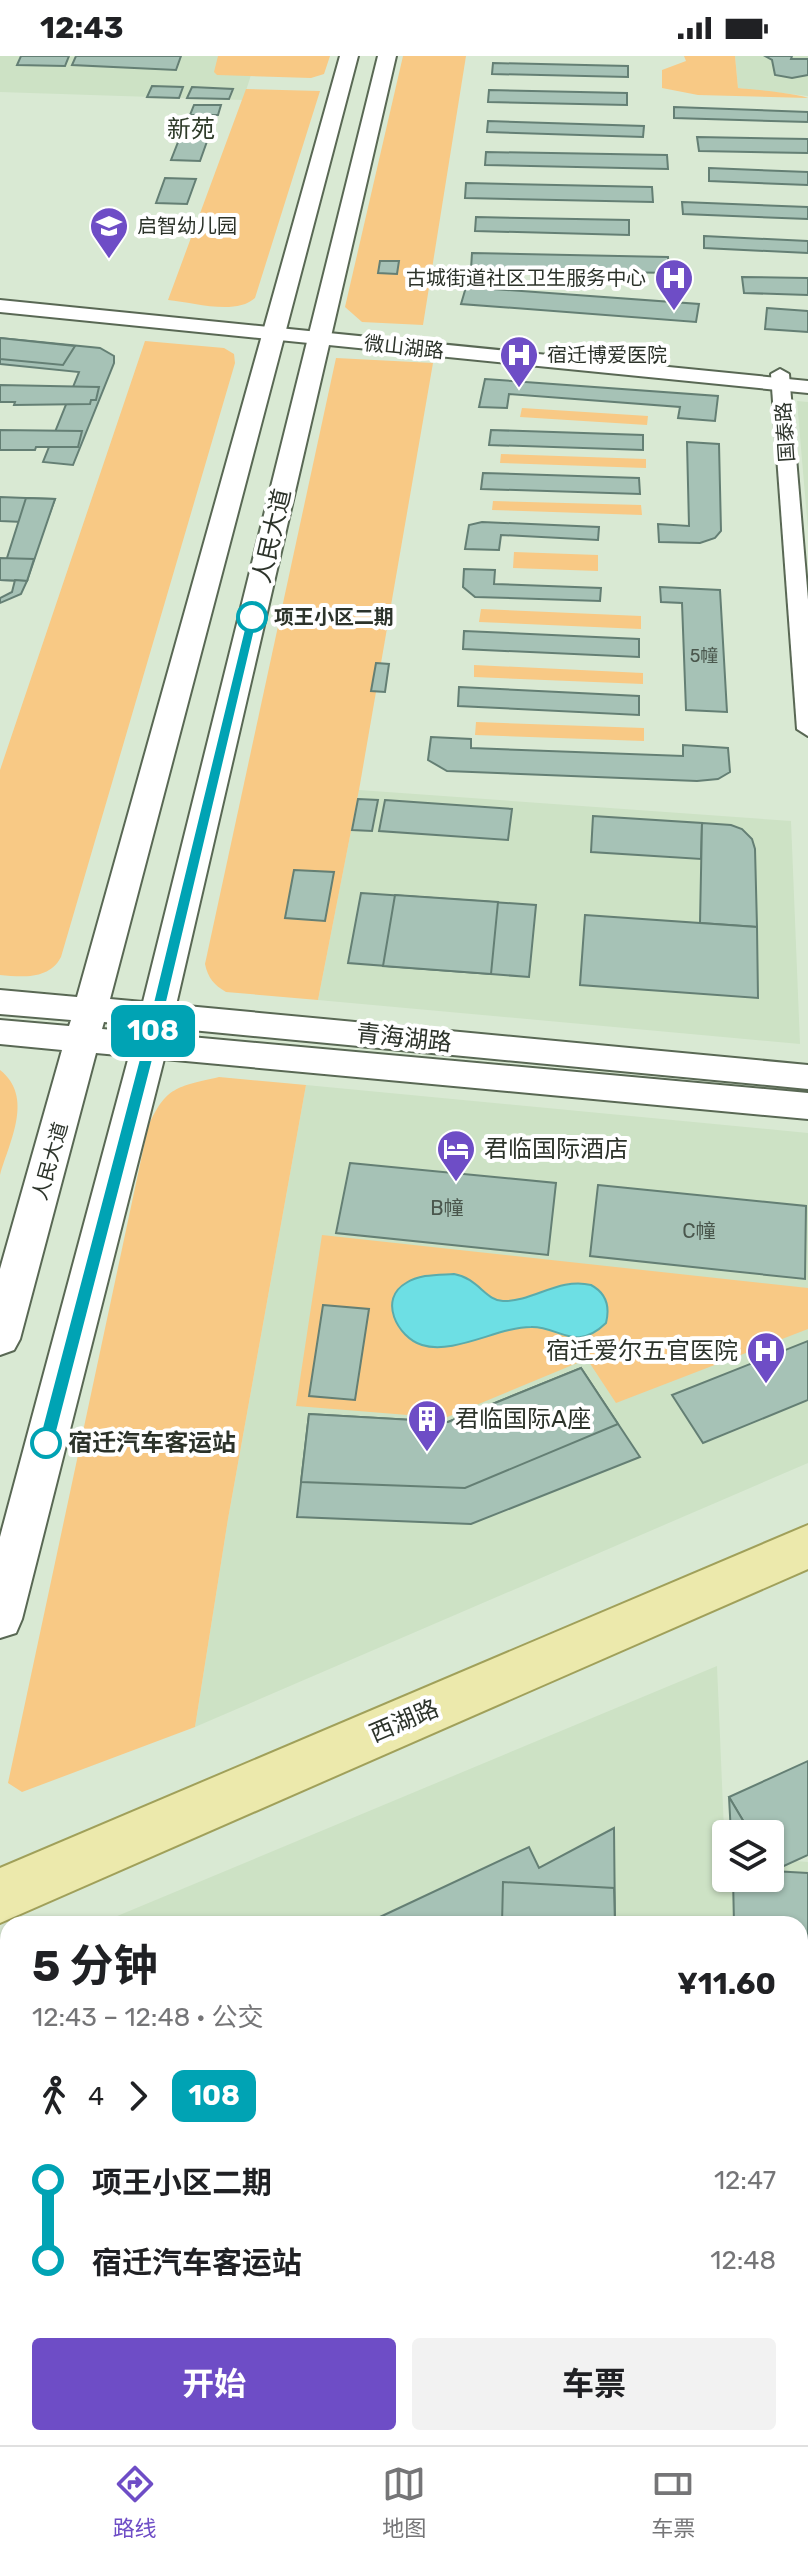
<!DOCTYPE html>
<html lang="zh">
<head>
<meta charset="utf-8">
<style>
  :root { --surface:#fff; --page:#f2f2f2; --text:#202124; --muted:#757577; --line:#e0e0e0; --accent:#6e4dc6 }
  body { margin:0; font-family:Rubik,"Noto Sans SC",sans-serif; background:var(--page); color:var(--text); height:100vh; display:flex; flex-direction:column; font-size:30px; white-space:nowrap }
  * { box-sizing:border-box; margin:0 }
  p { font-size:26px; color:var(--muted) }
  .icon { flex:none; width:44px; height:44px; fill:none; stroke:currentColor; stroke-width:2; stroke-linecap:round; stroke-linejoin:round }
  .map { position:relative; flex:1; overflow:hidden }
  .sheet { position:absolute; left:0px; top:1860px; width:808px; height:530px; display:flex; flex-direction:column; background:var(--surface); border-radius:24px 24px 0 0; box-shadow:0 2px 6px #0004 }
  .sheet>* { flex:none }
  .badge { padding:0 16px; border-radius:12px; font-size:28px; line-height:52px }
  .controls { position:absolute; left:712px; top:1764px; display:grid; gap:16px }
  .controls a { display:grid; place-items:center; width:72px; height:72px; border-radius:8px; background:var(--surface); box-shadow:0 2px 6px #0004; font-size:40px }
  .map>.badge { position:absolute; translate:-50% -50%; box-shadow:0 0 0 4px #fff }
  .legs { display:flex; align-items:center; gap:12px; height:88px; padding:0 32px; font-size:26px }
  .legs p { margin-inline-start:auto }
  .summary { display:flex; align-items:center; justify-content:space-between; height:136px; padding:0 32px }
  h1 { font-size:44px; font-weight:700; line-height:60px }
  .action { display:flex; gap:16px; margin-top:auto; padding:16px 32px }
  .action a { flex:1; height:92px; border-radius:8px; background:var(--accent); color:#fff; font-size:32px; font-weight:700; line-height:92px; text-align:center }
  .action a+a { background:var(--page); color:var(--text) }
  ul { padding:0 32px; list-style:none }
  li { display:flex; align-items:center; gap:28px; height:80px; font-size:30px }
  li i { display:grid; place-items:center; width:12px; height:100%; margin:0 10px; background:currentColor }
  li i::after { content:''; width:20px; height:20px; margin:-10px; border:6px solid; border-radius:50%; background:var(--surface) }
  li p { margin-inline-start:auto }
  li:first-child i { background:linear-gradient(#0000 50%,currentColor 0) }
  li:last-child i { background:linear-gradient(currentColor 50%,#0000 0) }
  .status { display:flex; justify-content:space-between; align-items:center; height:56px; padding:0 40px; background:var(--surface); direction:ltr }
  .status svg { height:22px; fill:currentColor }
  .tabs { display:flex; justify-content:space-around; align-items:center; height:112px; border-top:2px solid var(--line); background:var(--surface); font-size:22px; color:var(--muted) }
  .tabs a { display:grid; justify-items:center; gap:4px }
  .tabs .active { color:var(--accent) }
  .map>svg:first-child { display:block }
</style>
</head>
<body>
<div class="status"><b>12:43</b><svg viewBox="0 0 49 12"><path d="M0 12V9h3v3zM5 12V6h3v6zM10 12V3h3v9zM15 12V0h3v12zM26 1h20v11H26zM47 4h2v5h-2z"/></svg></div>
<div class="map">
<svg width="808" height="2389" viewBox="0 0 808 2389">
  <rect width="100%" height="100%" fill="#d9e9d3"/>
  <g fill="#cde2c5">
    <polygon points="0,0 257,0 243,44 0,36"/>
    <polygon points="735,0 808,0 808,40 738,32"/>
    <polygon points="797,345 808,346 808,474"/>
    <polygon points="359,734 791,765 800,988 318,944"/>
    <polygon points="306,1029 808,1077 808,1407 195,1671 228,1463"/>
    <polygon points="717,1610 726,1822 770,1822 770,1803 808,1806 808,2389 0,2389 0,1909 8,1906 8,2382 800,2382 800,1868 98,1868"/>
  </g>
  <g fill="#f8c985">
    <polygon points="218,0 330,0 324,18 311,22 217,19 214,16"/>
    <polygon points="403,0 466,0 423,269 362,266 345,251"/>
    <path d="M684,0h51l3,32c14,1 62,6 70,10l-110,-3 -36,-7v-18l24,-9z"/>
    <path d="M246,33l74,2 -65,207c-20,18 -62,4 -87,2z"/>
    <path d="M145,285l79,7 10,6 1,9 -174,594c-12,23 -39,20 -61,18v-205z"/>
    <path d="M336,302l97,5 -74,427 -41,210 -92,-8c-12,-7 -18,-14 -21,-28z"/>
    <polygon points="522,352 648,360 647,369 520,361"/>
    <polygon points="501,398 646,403 646,412 500,407"/>
    <polygon points="493,445 641,449 642,459 492,454"/>
    <polygon points="514,496 598,499 598,515 513,512"/>
    <polygon points="481,553 641,560 641,573 479,566"/>
    <polygon points="474,609 643,617 643,628 474,621"/>
    <polygon points="476,666 644,672 644,685 475,679"/>
    <path d="M0,1014c34,27 10,70 0,105z"/>
    <path d="M219,1021l87,8 -78,434 -33,208 -173,65 -14,-9 140,-656c18,-41 29,-40 71,-50z"/>
    <polygon points="322,1179 808,1232 808,1273 616,1347 587,1303 445,1362 296,1350"/>
  </g>
  <path fill="#6ddfe4" stroke="#5aabac" stroke-width="2" d="M454,1218c24,4 32,27 49,27 30,1 56,-24 88,-16 15,8 19,22 15,38 -31,30 -47,3 -75,4 -33,0 -77,28 -109,18 -25,-8 -44,-46 -16,-62 14,-9 32,-8 48,-9z"/>
  <g fill="#a6c2b6" stroke="#647f74" stroke-width="2">
    <polygon points="21,0 69,0 65,10 17,9"/>
    <polygon points="76,0 181,0 176,14 72,9"/>
    <polygon points="792,0 791,3 808,3 808,19 792,22 775,19 772,4 765,0"/>
    <polygon points="493,7 628,10 628,21 492,18"/>
    <polygon points="152,30 183,31 179,42 147,41"/>
    <polygon points="192,31 233,33 229,43 187,42"/>
    <polygon points="489,34 627,37 627,49 488,46"/>
    <polygon points="194,49 221,49 218,59 190,59"/>
    <polygon points="674,51 808,56 808,66 674,62"/>
    <polygon points="488,65 644,70 643,81 487,76"/>
    <polygon points="182,76 210,77 200,105 171,104"/>
    <polygon points="697,81 808,83 808,97 699,95"/>
    <polygon points="486,96 667,99 668,113 485,109"/>
    <polygon points="709,112 808,116 808,129 709,125"/>
    <polygon points="165,122 196,123 187,148 156,147"/>
    <polygon points="466,127 652,131 653,146 465,142"/>
    <polygon points="682,146 808,151 808,163 683,158"/>
    <polygon points="476,161 629,164 629,179 475,175"/>
    <polygon points="704,180 808,185 808,197 704,192"/>
    <polygon points="472,197 668,201 669,217 471,213"/>
    <polygon points="380,205 399,205 397,218 378,217"/>
    <polygon points="742,221 808,222 808,239 744,237"/>
    <polygon points="466,231 699,248 696,266 461,248"/>
    <polygon points="767,252 808,255 808,276 765,273"/>
    <polygon points="0,282 100,292 114,300 114,307 73,409 43,406 79,316 0,308"/>
    <polygon points="0,282 75,290 63,309 0,303"/>
    <polygon points="485,323 718,340 715,365 678,362 680,351 509,338 507,352 479,351"/>
    <polygon points="0,329 99,331 96,344 91,344 90,348 14,349 15,346 0,346"/>
    <polygon points="0,374 82,375 78,391 36,391 35,394 0,394"/>
    <polygon points="491,374 643,379 643,394 489,389"/>
    <polygon points="687,386 719,388 721,475 715,482 700,487 659,486 658,468 689,470"/>
    <polygon points="483,417 639,422 640,438 481,433"/>
    <polygon points="0,441 26,442 55,443 46,467 0,465"/>
    <polygon points="26,442 55,443 27,525 0,524"/>
    <polygon points="482,466 599,471 598,484 501,479 499,494 465,493 469,469"/>
    <polygon points="0,502 34,503 27,525 0,524"/>
    <polygon points="464,513 495,514 494,528 601,532 600,545 475,541 463,531"/>
    <polygon points="15,524 27,525 21,538 0,547 0,542 12,536"/>
    <polygon points="660,531 720,534 727,656 686,654 682,547 661,546"/>
    <polygon points="464,575 639,583 639,601 463,593"/>
    <polygon points="376,607 389,608 385,636 371,635"/>
    <polygon points="459,631 639,640 639,659 458,650"/>
    <polygon points="431,681 471,683 471,692 683,700 683,689 728,692 730,716 718,723 697,725 447,715 428,704"/>
    <polygon points="358,743 378,744 372,775 352,774"/>
    <polygon points="385,744 512,753 508,784 379,775"/>
    <polygon points="593,760 702,767 701,803 591,796"/>
    <polygon points="702,767 731,769 742,773 752,783 755,793 757,871 700,867"/>
    <polygon points="294,814 334,816 325,865 285,862"/>
    <polygon points="361,837 536,849 529,921 348,907"/>
    <polygon points="395,839 498,846 491,918 383,910"/>
    <polygon points="585,859 757,871 758,942 580,929"/>
    <polygon points="350,1107 556,1127 548,1199 336,1177"/>
    <polygon points="598,1129 806,1150 805,1223 590,1200"/>
    <polygon points="323,1249 369,1253 355,1344 309,1340"/>
    <polygon points="808,1285 808,1344 703,1387 672,1339"/>
    <polygon points="581,1312 640,1401 471,1468 297,1461 309,1358 448,1366"/>
    <polygon points="581,1312 618,1368 465,1432 301,1426 309,1358 448,1366"/>
    <polygon points="808,1705 808,1799 773,1815 770,1810 770,1778 751,1778 729,1741"/>
    <polygon points="729,1741 751,1778 731,1778"/>
    <polygon points="614,1772 615,1868 365,1868 529,1791 539,1812"/>
    <polygon points="770,1810 773,1815 808,1817 808,1968 800,1967 800,1868 734,1868 733,1822 770,1822"/>
    <polygon points="503,1826 614,1832 615,1868 502,1868"/>
    <rect x="800" y="2045" width="8" height="97"/>
    <polygon points="800,2355 808,2355 808,2389 523,2389 523,2382 800,2382"/>
    <polygon points="166,2382 278,2382 277,2389 166,2389"/>
  </g>
  <g fill="none" stroke-linecap="round" stroke-linejoin="round">
    <g stroke="#596854" stroke-width="4">
      <polygon id="minor" points="780,313 789,318 808,544 808,680 797,673 771,318"/>
    </g>
    <g stroke="#596854" stroke-width="4">
      <polygon id="tertiary" points="0,244 808,325 808,337 0,256"/>
    </g>
    <g stroke="#596854" stroke-width="4">
      <path id="secondary" d="M340,0h18l-248,943 33,3 235,-946h18l-220,949 632,60v24l-637,-61 -2,7 639,58v26l-644,-60 -142,560 -6,14 -16,5v-101l129,-481 -33,-3 -76,286 -6,11 -14,5v-86l62,-219 -62,-6v-24l69,6 2,-6 -71,-6v-24l77,7zM104,966l33,3 -1,7 -34,-3z"/>
    </g>
    <g stroke="#a0a05a" stroke-width="4">
      <polygon id="primary" points="808,1469 808,1513 0,1867 0,1812"/>
    </g>
    <use href="#minor" fill="#fff" fill-rule="evenodd"/>
    <use href="#tertiary" fill="#fff" fill-rule="evenodd"/>
    <use href="#secondary" fill="#fff" fill-rule="evenodd"/>
    <use href="#primary" fill="#ece9ac" fill-rule="evenodd"/>
  </g>
  <polygon fill="#00a3b4" stroke="#fff" stroke-width="2" points="252,558 258,561 157,988 54,1387 46,1394 38,1387 143,988 247,561"/>
  <defs>
    <g id="school-pin" transform="scale(2)"><path d="M0 17L-7.5 6A9.5 9.5 0 1 1 7.5 6Z" fill="#6e4dc6" stroke="#fff"/><path d="M0-5L7-2L0 1L-7-2ZM-4 1L0 2.5L4 1V4Q0 6-4 4Z" fill="#fff"/></g>
    <g id="hospital-pin" transform="scale(2)"><path d="M0 17L-7.5 6A9.5 9.5 0 1 1 7.5 6Z" fill="#6e4dc6" stroke="#fff"/><path d="M-5-5h3v3.5h4V-5h3V5h-3V1.5h-4V5h-3Z" fill="#fff"/></g>
    <g id="hotel-pin" transform="scale(2)"><path d="M0 17L-7.5 6A9.5 9.5 0 1 1 7.5 6Z" fill="#6e4dc6" stroke="#fff"/><path d="M-6-4.5h1.5V1H6V5H4.5V3h-9V5H-6ZM-4 0a1.8 1.8 0 1 1 3.6 0ZM.5 0V-2.5h3Q6-2.5 6 0Z" fill="#fff"/></g>
    <g id="building-pin" transform="scale(2)"><path d="M0 17L-7.5 6A9.5 9.5 0 1 1 7.5 6Z" fill="#6e4dc6" stroke="#fff"/><path d="M-4-6H4V6H1V3H-1V6H-4ZM-2.5-4.3h1.7v1.8h-1.7ZM.8-4.3h1.7v1.8H.8ZM-2.5-1h1.7V.8h-1.7ZM.8-1h1.7V.8H.8Z" fill="#fff"/></g>
  </defs>
  <g fill-rule="evenodd">
    <use href="#school-pin" x="109" y="170"/>
    <use href="#hospital-pin" x="674" y="222"/>
    <use href="#hospital-pin" x="519" y="299"/>
    <use href="#hotel-pin" x="456" y="1093"/>
    <use href="#hospital-pin" x="766" y="1295"/>
    <use href="#building-pin" x="427" y="1363"/>
  </g>
  <g fill="#fff" stroke="#00a3b4" stroke-width="4">
    <circle cx="252" cy="561" r="14"/>
    <circle cx="46" cy="1387" r="14"/>
  </g>
  <g text-anchor="middle" dominant-baseline="central" stroke-width="8" stroke-linejoin="round" paint-order="stroke">
    <g font-size="18" fill="#4a574d">
      <text x="704" y="600">5幢</text>
    </g>
    <g font-size="20" fill="#2c332a" stroke="#fff" text-anchor="start">
      <text x="137" y="170">启智幼儿园</text>
      <text x="646" y="222" text-anchor="end">古城街道社区卫生服务中心</text>
      <text x="547" y="299">宿迁博爱医院</text>
    </g>
    <g font-size="20" fill="#2c332a" stroke="#fff">
      <text transform="translate(404 291) rotate(6)">微山湖路</text>
      <text transform="translate(785 376) rotate(-94)">国泰路</text>
      <text transform="translate(50 1105) rotate(-74)">人民大道</text>
    </g>
    <g font-size="20" font-weight="bold" fill="#2c332a" stroke="#fff" text-anchor="start">
      <text x="274" y="561">项王小区二期</text>
    </g>
    <g font-size="20" fill="#4a574d">
      <text x="447" y="1152">B幢</text>
      <text x="699" y="1175">C幢</text>
    </g>
    <g font-size="24" fill="#2f3c2a" stroke="#fff">
      <text x="191" y="73">新苑</text>
    </g>
    <g font-size="24" fill="#2c332a" stroke="#fff">
      <text transform="translate(272 480) rotate(-77)">人民大道</text>
      <text transform="translate(404 982) rotate(6)">青海湖路</text>
      <text transform="translate(404 1665) rotate(-23)">西湖路</text>
    </g>
    <g font-size="24" fill="#2c332a" stroke="#fff" text-anchor="start">
      <text x="484" y="1093">君临国际酒店</text>
      <text x="738" y="1295" text-anchor="end">宿迁爱尔五官医院</text>
      <text x="455" y="1363">君临国际A座</text>
    </g>
    <g font-size="24" font-weight="bold" fill="#2c332a" stroke="#fff" text-anchor="start">
      <text x="68" y="1387">宿迁汽车客运站</text>
    </g>
  </g>
</svg>
<div class="controls">
<a><svg class="icon" aria-label="layers" viewBox="0 0 24 24"><path d="M12 4l9 5-9 5-9-5zM3 14l9 5 9-5"/></svg></a>
</div>
<b class="badge" style="left:153px;top:975px;background:#00a3b4;color:#fff">108</b>
<section class="sheet">
<div class="summary"><div><h1>5 分钟</h1><p>12:43 – 12:48 · 公交</p></div><b>¥11.60</b></div>
<div class="legs"><svg class="icon" aria-label="walk" viewBox="0 0 24 24"><circle cx="13" cy="4" r="2"/><path d="M13 8l-2 6 4 7M11 14l-3 7M7 12l3-4h3l4 4"/></svg>4<svg class="icon" aria-label="forward" viewBox="0 0 24 24"><path d="M9 5l7 7-7 7"/></svg><b class="badge" style="background:#00a3b4;color:#fff">108</b></div>
<ul>
<li><i style="color:#00a3b4"></i><b>项王小区二期</b><p>12:47</p></li>
<li><i style="color:#00a3b4"></i><b>宿迁汽车客运站</b><p>12:48</p></li>
</ul>
<div class="action"><a>开始</a><a>车票</a></div>
</section>
</div>
<nav class="tabs">
<a class="active"><svg class="icon" aria-label="directions" viewBox="0 0 24 24"><path d="M12 3l9 9-9 9-9-9zM9 14v-3h6M13 9l2 2-2 2"/></svg>路线</a>
<a><svg class="icon" aria-label="map" viewBox="0 0 24 24"><path d="M3 6l6-2 6 2 6-2v14l-6 2-6-2-6 2zM9 4v14M15 6v14"/></svg>地图</a>
<a><svg class="icon" aria-label="tickets" viewBox="0 0 24 24"><path d="M3 7h18v10H3zM15 7v10"/></svg>车票</a>
</nav>
</body>
</html>
